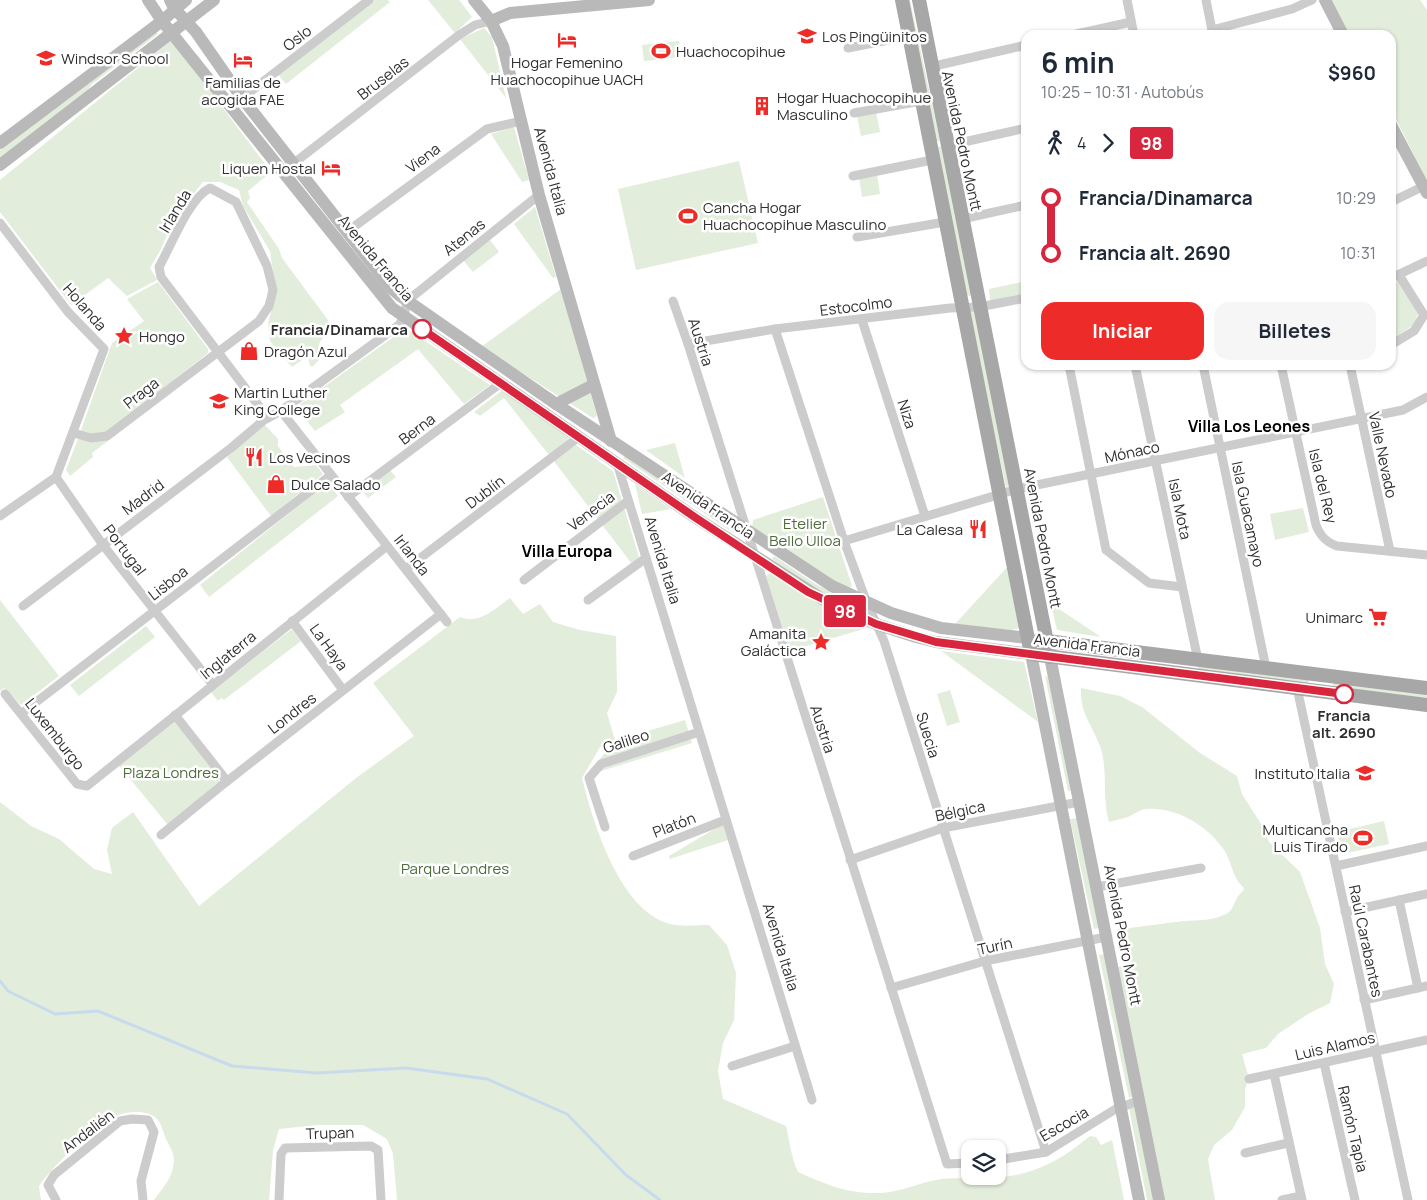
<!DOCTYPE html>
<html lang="es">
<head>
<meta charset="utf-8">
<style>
  :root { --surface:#fff; --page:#f6f6f7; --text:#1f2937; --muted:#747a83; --accent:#ed2c29 }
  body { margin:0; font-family:Manrope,sans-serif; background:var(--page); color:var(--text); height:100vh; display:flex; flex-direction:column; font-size:19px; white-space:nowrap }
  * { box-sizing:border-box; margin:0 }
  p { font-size:16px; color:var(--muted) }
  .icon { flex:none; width:28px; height:28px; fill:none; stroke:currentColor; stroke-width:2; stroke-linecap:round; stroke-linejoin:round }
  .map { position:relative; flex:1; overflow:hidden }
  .panel { position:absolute; left:1021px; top:30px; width:375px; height:340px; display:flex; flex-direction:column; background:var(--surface); border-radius:15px; box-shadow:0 1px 4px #0004 }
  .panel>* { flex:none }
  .badge { padding:0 10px; border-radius:4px; font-size:18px; line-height:32px }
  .tools { position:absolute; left:961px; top:1140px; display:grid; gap:10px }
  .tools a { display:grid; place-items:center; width:45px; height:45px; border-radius:10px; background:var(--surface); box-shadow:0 1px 4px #0004; font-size:25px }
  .map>.badge { position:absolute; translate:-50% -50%; box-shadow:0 0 0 2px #fff }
  .legs { display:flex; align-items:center; gap:8px; height:55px; padding:0 20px; font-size:16px }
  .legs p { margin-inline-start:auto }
  .head { display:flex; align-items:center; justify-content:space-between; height:85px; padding:0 20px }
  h1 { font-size:28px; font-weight:700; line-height:38px }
  .button { display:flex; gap:10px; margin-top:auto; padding:10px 20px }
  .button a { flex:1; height:58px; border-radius:15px; background:var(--accent); color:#fff; font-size:20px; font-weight:700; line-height:58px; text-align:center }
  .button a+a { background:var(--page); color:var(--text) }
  ul { padding:0 20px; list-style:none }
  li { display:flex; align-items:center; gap:18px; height:55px; font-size:19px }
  li i { display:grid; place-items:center; width:8px; height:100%; margin:0 6px; background:currentColor }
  li i::after { content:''; width:12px; height:12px; margin:-6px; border:4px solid; border-radius:50%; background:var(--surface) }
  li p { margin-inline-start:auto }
  li:first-child i { background:linear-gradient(#0000 50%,currentColor 0) }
  li:last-child i { background:linear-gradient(currentColor 50%,#0000 0) }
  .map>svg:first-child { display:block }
</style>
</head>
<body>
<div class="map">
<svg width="1427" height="1200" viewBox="0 0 1427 1200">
  <rect width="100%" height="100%" fill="#fff"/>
  <g fill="#e3eddb">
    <polygon points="371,0 388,0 390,2 286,84 276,72"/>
    <polygon points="428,0 459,0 472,17 455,33"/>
    <polygon points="907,0 910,0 940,141 933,142"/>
    <polygon points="1331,0 1420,0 1427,10 1427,181 1391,109 1391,35 1347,35"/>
    <polygon points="484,28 492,37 506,98 460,39"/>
    <polygon points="156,31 158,34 92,84 84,95 0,159 0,150"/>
    <path d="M172,40l99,132 -23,19 2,7 -3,4 32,47 3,9 46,62 2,10c-12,13 -13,14 -11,30l-6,6h-3l-2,-10 -16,11 -22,-26 -2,-18 8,-29 -6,-43 -27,-45 -4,-16 -19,-8h-17l-29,36 -13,31 -11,19 7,12 -30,16 -19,-18 -37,27 -71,-93v-32z"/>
    <polygon points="679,41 681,57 644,61 642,45"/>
    <polygon points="876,112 880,132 861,136 857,116"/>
    <polygon points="514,127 529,180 522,182 491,134"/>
    <polygon points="942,146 973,292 970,296 966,295 933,148"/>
    <polygon points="739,161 758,243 636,270 618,189"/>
    <polygon points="877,174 880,194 862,197 859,177"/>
    <polygon points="535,207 556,277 553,278 514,224"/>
    <polygon points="490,240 499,252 473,272 463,260"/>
    <polygon points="1026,281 1026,296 996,302 990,300 989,289"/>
    <polygon points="1394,281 1401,283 1418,314 1413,325 1391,341 1391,282"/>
    <polygon points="158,282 208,349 208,353 105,434 97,436 81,430 112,343 144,321 127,299"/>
    <polygon points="561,289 597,416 593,418 481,347"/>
    <polygon points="973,310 977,312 1013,485 1006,487 969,313"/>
    <polygon points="406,328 490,385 464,404 418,349 340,405 345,412 315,431 296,407"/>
    <polygon points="504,389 570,435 568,439 549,455 504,398 480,416 474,412"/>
    <polygon points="174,391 92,453 93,457 70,476 66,470 78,439 91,441"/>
    <polygon points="265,425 278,439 278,446 294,467 316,465 323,474 271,516 227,457"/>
    <polygon points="675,443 685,478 646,450"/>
    <polygon points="576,445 613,471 639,557 632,564 553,460"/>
    <polygon points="625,455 738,530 738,532 735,534 623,458"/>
    <polygon points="390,470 396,477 368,498 363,491"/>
    <polygon points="328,482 338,496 209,597 200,585"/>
    <polygon points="635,484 671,509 642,514"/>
    <polygon points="823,497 852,586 845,590 752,527 753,520"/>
    <polygon points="1303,508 1309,532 1275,540 1270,514"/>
    <polygon points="774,556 814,583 858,606 857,610 811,586 772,559"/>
    <polygon points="1010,564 1021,628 1011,630 955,624"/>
    <polygon points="772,572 870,627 790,651 766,576"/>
    <polygon points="1049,596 1054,600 1053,605 1101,637 1057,630"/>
    <path d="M510,598l13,16 17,-10 13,18 27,8 36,6 1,56 -10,21 8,27 -15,7 -18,31c11,45 38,133 88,146 12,3 27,1 39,1l18,20 9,28 -2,47 -11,23 -5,28 5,28 63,27c4,16 5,31 12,46 29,13 50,22 83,21 20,-1 40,-11 60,-14 20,-2 41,0 61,-2 34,-3 62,-19 88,-41l6,1 5,8 11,-5 12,60h-727l-4,-46 -6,-15 -24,-14h-45l-39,4 -6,21 -4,50h-115c7,-10 17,-20 19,-33 3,-11 -2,-18 -7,-28 -3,-7 -5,-17 -10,-21 -9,-8 -26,-7 -37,-3 -24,9 -65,50 -80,71l2,14h-41v-398l31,24 28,13 35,30 18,5 -5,-24 5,-22 21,-16 66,94 157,-128 58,-42 -41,-53 87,-66c19,8 36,-9 50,-19z"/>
    <polygon points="0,600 59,676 21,705 4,688 0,691"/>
    <polygon points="146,626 155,637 79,696 70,685"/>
    <polygon points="292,629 301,641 224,700 221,698 218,701 211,692"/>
    <polygon points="941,651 1024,662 1038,722 1034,719"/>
    <polygon points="1199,665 1308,679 1309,681 1307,684 1198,670"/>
    <polygon points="1045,676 1048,677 1073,790 1068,791"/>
    <polygon points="1333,682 1427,694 1427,699 1333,687"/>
    <path d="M1081,688l39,8 22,11 58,46 37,23 5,18 21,33 6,15 31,30 20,56 5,36 9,20 -4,19 -22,11 -30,20 -12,14 -24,6 7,25 -4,10v18l-13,23 -18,15 -6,14 7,41h-55l-46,-231 11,-4 -6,-35c21,-4 43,-6 65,-9 15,-1 28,0 42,-7 9,-4 8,-17 18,-24l-1,-3c-10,-9 -11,-22 -17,-34 -16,-26 -49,-47 -81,-44 -6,1 -12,6 -17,8 -6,2 -13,3 -19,5 -7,-23 -1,-49 -8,-73 -8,-24 -21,-33 -20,-61z"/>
    <polygon points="950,690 960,722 947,726 937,694"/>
    <polygon points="173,716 222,779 168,825 117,763"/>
    <polygon points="685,720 692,743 601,771 597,762 617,740"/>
    <polygon points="1077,818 1100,928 1094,929 1070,819"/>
    <polygon points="1384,821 1389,844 1342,854 1337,832"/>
    <polygon points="723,824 728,840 670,859 669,856"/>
    <polygon points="1106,954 1134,1096 1129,1098 1099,955"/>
    <polygon points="1135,1105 1153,1200 1147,1200 1129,1108"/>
  </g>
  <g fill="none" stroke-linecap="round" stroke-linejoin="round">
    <polyline stroke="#c7dbed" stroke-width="3" points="0,981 8,991 55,1014 98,1011 232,1066 317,1073 406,1068 487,1079 567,1114 626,1175 660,1200"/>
    <g stroke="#ccc" stroke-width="9">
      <polyline points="1127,0 1134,35"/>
      <polyline points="1206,0 1213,35"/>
      <polyline points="1212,30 1292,9 1312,0"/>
      <polyline points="1072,35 1131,22"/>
      <polyline points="848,48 908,36"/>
      <polyline points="930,67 1026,45"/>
      <polyline points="242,98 369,0"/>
      <polyline points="854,113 921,101"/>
      <polyline points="946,146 1026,128"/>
      <polyline points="294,163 459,35 475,25 491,21"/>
      <polyline points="853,176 932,160"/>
      <polyline points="1391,202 1424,186"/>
      <polyline points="962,219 1026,205"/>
      <polyline points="0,223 68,312 104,349 56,477"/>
      <polyline points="348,231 487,129 521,121"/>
      <polyline points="857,237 945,222"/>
      <polyline points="1391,278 1427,261"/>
      <polyline points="673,301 688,344 947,1164 970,1163"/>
      <polyline points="862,320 925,516"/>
      <polyline points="775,329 844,541 867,603 884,641 1046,1152"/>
      <polyline points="688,344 775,329 950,308 979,307 1026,298"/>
      <polyline points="1391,345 1414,331 1424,315 1399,275"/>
      <polyline points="1069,365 1106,550 1149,583 1182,587"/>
      <polyline points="1135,365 1198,660"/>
      <polyline points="1203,365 1266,668"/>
      <path d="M1281,365l35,160c4,11 10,17 21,21l90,9"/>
      <polyline points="1350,365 1390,551"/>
      <polyline points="281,411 447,622"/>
      <path d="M74,433l17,5 16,-2 152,-115 10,-15 4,-16 -6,-24 -31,-64 -26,-14c-21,10 -39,58 -51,79l2,10 107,141"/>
      <polyline points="617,463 812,1100"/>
      <polyline points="56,477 103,545 213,685"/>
      <polyline points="348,497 501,383"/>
      <polyline points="0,516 56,477"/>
      <polyline points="844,541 1017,489 1403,410 1427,397"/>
      <polyline points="406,569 580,436"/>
      <polyline points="524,580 628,501"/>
      <polyline points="588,600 646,558"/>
      <polyline points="23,606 231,448 264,420 281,411 399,325 404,317 407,301 539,195"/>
      <polyline points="292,621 343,690"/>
      <polyline points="1297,688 1408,1200"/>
      <polyline points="5,694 77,784 87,786 387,546"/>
      <polyline points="22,713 331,475"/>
      <polyline points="175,715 227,781"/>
      <polyline points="605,827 589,778 601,764 699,732"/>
      <polyline points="161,835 221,786 441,614"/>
      <polyline points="633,856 725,820"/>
      <polyline points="850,860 943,828 1079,802"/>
      <polyline points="1336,866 1427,846"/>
      <polyline points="1097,887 1201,868"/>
      <polyline points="1399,900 1418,988"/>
      <polyline points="1345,912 1427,894"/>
      <polyline points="891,988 985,961 1106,937"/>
      <polyline points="1364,1000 1427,986"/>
      <polyline points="1324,1063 1355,1200"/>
      <polyline points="732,1066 795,1046"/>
      <polyline points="1274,1074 1302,1200"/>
      <polyline points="1249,1079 1427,1040"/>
      <polyline points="1245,1153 1288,1143"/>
      <polyline points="998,1160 1046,1152 1114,1110 1140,1100"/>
      <polyline points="56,1200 48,1185 54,1175 120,1121 132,1119 148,1120 154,1132 141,1181 143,1200"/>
      <polyline points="279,1200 281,1154 285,1148 371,1146 378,1150 381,1200"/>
      <polyline points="1282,1200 1301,1196"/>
    </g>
    <g stroke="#b9b9b9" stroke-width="12">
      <polyline points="148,0 162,21 392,308 696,518 830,604 876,624 916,637 936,642 1031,654 1139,1200"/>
      <polyline points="170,0 174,8 196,32 242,98 391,288 399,295 556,404 832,586 891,613 941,628 1028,638"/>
      <polyline points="474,0 491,21 503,46 539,195 611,441"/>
      <polyline points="1325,0 1343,35"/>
      <polyline points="491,21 510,13 649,0"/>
      <polyline points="1391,125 1427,193"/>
      <polyline points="0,143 162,21 186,0"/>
      <polyline points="0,165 214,0"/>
      <polyline points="556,404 593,385"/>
      <polyline points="1050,657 1159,1200"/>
    </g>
    <g stroke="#a7a7a7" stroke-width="14">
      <polyline points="902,0 1031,654 1427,705"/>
      <polyline points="919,0 1050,657"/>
      <polyline points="1039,640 1427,688"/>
    </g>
  </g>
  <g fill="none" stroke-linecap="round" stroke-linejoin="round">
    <g stroke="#fff" stroke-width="11">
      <polyline id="line-1" points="422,329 696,518 808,592 876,624 936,642 1344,694"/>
    </g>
    <use href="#line-1" stroke="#d7263d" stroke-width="8"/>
  </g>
  <defs>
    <g id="school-bare" transform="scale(1.5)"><path d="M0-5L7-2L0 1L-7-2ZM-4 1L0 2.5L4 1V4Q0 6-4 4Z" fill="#ed2c29" stroke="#fff" stroke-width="2.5" paint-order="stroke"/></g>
    <g id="hotel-bare" transform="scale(1.5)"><path d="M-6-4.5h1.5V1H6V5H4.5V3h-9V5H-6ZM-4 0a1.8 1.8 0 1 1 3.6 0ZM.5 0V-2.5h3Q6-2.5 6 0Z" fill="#ed2c29" stroke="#fff" stroke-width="2.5" paint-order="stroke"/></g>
    <g id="stadium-bare" transform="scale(1.5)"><path d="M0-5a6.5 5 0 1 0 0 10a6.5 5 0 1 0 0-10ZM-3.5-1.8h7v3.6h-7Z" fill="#ed2c29" stroke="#fff" stroke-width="2.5" paint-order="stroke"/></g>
    <g id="building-bare" transform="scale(1.5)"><path d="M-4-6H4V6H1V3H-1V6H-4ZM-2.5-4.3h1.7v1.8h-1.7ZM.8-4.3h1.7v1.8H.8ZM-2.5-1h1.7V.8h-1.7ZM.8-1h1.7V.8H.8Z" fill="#ed2c29" stroke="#fff" stroke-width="2.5" paint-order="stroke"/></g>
    <g id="sight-bare" transform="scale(1.5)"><path d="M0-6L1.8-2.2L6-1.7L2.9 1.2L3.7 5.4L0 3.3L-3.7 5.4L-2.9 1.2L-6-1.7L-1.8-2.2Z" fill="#ed2c29" stroke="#fff" stroke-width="2.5" paint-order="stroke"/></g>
    <g id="shop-bare" transform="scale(1.5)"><path d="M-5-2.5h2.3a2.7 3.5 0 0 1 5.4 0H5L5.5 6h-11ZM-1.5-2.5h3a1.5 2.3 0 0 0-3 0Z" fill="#ed2c29" stroke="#fff" stroke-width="2.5" paint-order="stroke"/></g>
    <g id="restaurant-bare" transform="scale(1.5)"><path d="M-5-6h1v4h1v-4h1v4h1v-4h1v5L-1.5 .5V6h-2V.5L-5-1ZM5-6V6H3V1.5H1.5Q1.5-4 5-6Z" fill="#ed2c29" stroke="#fff" stroke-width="2.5" paint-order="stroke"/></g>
    <g id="supermarket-bare" transform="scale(1.5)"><path d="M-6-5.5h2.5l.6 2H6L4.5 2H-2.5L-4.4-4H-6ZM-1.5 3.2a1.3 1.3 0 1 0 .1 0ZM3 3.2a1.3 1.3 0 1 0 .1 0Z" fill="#ed2c29" stroke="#fff" stroke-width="2.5" paint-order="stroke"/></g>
  </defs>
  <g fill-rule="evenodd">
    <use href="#school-bare" x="807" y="36"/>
    <use href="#hotel-bare" x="567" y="40"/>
    <use href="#stadium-bare" x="661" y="51"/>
    <use href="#school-bare" x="46" y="58"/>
    <use href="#hotel-bare" x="243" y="60"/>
    <use href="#building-bare" x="762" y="106"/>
    <use href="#hotel-bare" x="331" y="168"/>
    <use href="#stadium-bare" x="688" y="216"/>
    <use href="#sight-bare" x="124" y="336"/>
    <use href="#shop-bare" x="249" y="351"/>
    <use href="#school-bare" x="219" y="401"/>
    <use href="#restaurant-bare" x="254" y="457"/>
    <use href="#shop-bare" x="276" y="484"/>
    <use href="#restaurant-bare" x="978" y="529"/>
    <use href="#supermarket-bare" x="1378" y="617"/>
    <use href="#sight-bare" x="821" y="642"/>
    <use href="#school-bare" x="1365" y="773"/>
    <use href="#stadium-bare" x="1363" y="838"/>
  </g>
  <g fill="#fff" stroke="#d7263d" stroke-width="2.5">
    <circle cx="422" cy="329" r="9"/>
    <circle cx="1344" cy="694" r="9"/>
  </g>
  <g text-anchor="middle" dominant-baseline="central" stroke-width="5" stroke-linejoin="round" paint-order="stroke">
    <g font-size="15" fill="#2f2f2f" stroke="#fff" text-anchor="start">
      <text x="822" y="36">Los Pingüinitos</text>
      <text x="676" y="51">Huachocopihue</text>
      <text x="61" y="58">Windsor School</text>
      <text x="567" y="62" text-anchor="middle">Hogar Femenino<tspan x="567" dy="17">Huachocopihue UACH</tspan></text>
      <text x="243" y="82" text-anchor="middle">Familias de<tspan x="243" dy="17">acogida FAE</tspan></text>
      <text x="777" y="97">Hogar Huachocopihue<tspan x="777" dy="17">Masculino</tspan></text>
      <text x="316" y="168" text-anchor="end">Liquen Hostal</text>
      <text x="703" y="207">Cancha Hogar<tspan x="703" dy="17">Huachocopihue Masculino</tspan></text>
      <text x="139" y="336">Hongo</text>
      <text x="264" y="351">Dragón Azul</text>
      <text x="234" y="392">Martin Luther<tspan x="234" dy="17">King College</tspan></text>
      <text x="269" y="457">Los Vecinos</text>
      <text x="291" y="484">Dulce Salado</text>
      <text x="963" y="529" text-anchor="end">La Calesa</text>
      <text x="1363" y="617" text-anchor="end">Unimarc</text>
      <text x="806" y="633" text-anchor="end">Amanita<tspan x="806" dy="17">Galáctica</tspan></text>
      <text x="1350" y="773" text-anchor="end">Instituto Italia</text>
      <text x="1348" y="829" text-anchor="end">Multicancha<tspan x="1348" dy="17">Luis Tirado</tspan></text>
    </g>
    <g font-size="15" fill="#2f2f2f" stroke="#fff">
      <text transform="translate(297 38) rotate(-38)">Oslo</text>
      <text transform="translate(383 78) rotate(-38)">Bruselas</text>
      <text transform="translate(962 141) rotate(78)">Avenida Pedro Montt</text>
      <text transform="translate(423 158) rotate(-37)">Viena</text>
      <text transform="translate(551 171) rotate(75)">Avenida Italia</text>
      <text transform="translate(175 211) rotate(-59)">Irlanda</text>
      <text transform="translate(464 237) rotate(-39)">Atenas</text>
      <text transform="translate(376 258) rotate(50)">Avenida Francia</text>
      <text transform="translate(856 306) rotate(-7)">Estocolmo</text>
      <text transform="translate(85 307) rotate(49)">Holanda</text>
      <text transform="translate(701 342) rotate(72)">Austria</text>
      <text transform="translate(141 393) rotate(-38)">Praga</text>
      <text transform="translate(907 414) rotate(72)">Niza</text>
      <text transform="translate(417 429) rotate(-37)">Berna</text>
      <text transform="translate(1132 452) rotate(-12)">Mónaco</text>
      <text transform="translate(1383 455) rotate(78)">Valle Nevado</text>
      <text transform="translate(1323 486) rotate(76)">Isla del Rey</text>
      <text transform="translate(485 492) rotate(-37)">Dublín</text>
      <text transform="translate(143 497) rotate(-37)">Madrid</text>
      <text transform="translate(708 505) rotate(34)">Avenida Francia</text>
      <text transform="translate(1180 509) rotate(78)">Isla Mota</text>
      <text transform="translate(591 511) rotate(-37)">Venecia</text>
      <text transform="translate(1248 514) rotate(78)">Isla Guacamayo</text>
      <text transform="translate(1043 538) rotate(79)">Avenida Pedro Montt</text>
      <text transform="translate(125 550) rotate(53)">Portugal</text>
      <text transform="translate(412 555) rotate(52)">Irlanda</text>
      <text transform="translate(663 560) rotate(73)">Avenida Italia</text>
      <text transform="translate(168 583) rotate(-38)">Lisboa</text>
      <text transform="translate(1087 645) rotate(7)">Avenida Francia</text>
      <text transform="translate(329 647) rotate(54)">La Haya</text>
      <text transform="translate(228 655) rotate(-39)">Inglaterra</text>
      <text transform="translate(292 713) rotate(-38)">Londres</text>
      <text transform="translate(823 729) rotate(72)">Austria</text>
      <text transform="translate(55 734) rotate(52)">Luxemburgo</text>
      <text transform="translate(928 735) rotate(73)">Suecia</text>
      <text transform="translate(626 741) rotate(-18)">Galileo</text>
      <text transform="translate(960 811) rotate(-12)">Bélgica</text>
      <text transform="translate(674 825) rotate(-21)">Platón</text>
      <text transform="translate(1123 935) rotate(79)">Avenida Pedro Montt</text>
      <text transform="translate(1366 941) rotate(78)">Raúl Carabantes</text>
      <text transform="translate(995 946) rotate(-12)">Turín</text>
      <text transform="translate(781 947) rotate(73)">Avenida Italia</text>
      <text transform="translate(1335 1046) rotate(-13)">Luis Alamos</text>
      <text transform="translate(1064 1124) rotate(-30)">Escocia</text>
      <text transform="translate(1353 1129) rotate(77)">Ramón Tapia</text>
      <text transform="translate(88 1131) rotate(-37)">Andalién</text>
      <text transform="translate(330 1133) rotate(-2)">Trupan</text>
    </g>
    <g font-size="15" font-weight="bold" fill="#2f2f2f" stroke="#fff" text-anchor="end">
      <text x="408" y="329">Francia/Dinamarca</text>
      <text x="1344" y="715" text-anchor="middle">Francia<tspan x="1344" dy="17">alt. 2690</tspan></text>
    </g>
    <g font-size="15" fill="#4d6c3a" stroke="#fff">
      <text x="805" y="523">Etelier<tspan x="805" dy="17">Bello Ulloa</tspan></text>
      <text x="171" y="772">Plaza Londres</text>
      <text x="455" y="868">Parque Londres</text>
    </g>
    <g font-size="16" font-weight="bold" fill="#000" stroke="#fff">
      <text x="1249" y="426">Villa Los Leones</text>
      <text x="567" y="551">Villa Europa</text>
    </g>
  </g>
</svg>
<div class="tools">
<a><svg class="icon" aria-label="layers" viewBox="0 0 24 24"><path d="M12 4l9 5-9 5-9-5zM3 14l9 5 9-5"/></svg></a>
</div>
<b class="badge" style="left:845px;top:611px;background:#d7263d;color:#fff">98</b>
<section class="panel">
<div class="head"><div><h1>6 min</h1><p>10:25 – 10:31 · Autobús</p></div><b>$960</b></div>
<div class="legs"><svg class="icon" aria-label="walk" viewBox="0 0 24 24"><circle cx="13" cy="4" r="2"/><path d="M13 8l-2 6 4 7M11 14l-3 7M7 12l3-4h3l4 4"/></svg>4<svg class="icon" aria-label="forward" viewBox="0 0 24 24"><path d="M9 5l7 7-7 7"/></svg><b class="badge" style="background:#d7263d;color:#fff">98</b></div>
<ul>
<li><i style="color:#d7263d"></i><b>Francia/Dinamarca</b><p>10:29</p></li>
<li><i style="color:#d7263d"></i><b>Francia alt. 2690</b><p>10:31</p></li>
</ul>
<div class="button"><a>Iniciar</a><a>Billetes</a></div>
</section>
</div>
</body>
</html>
